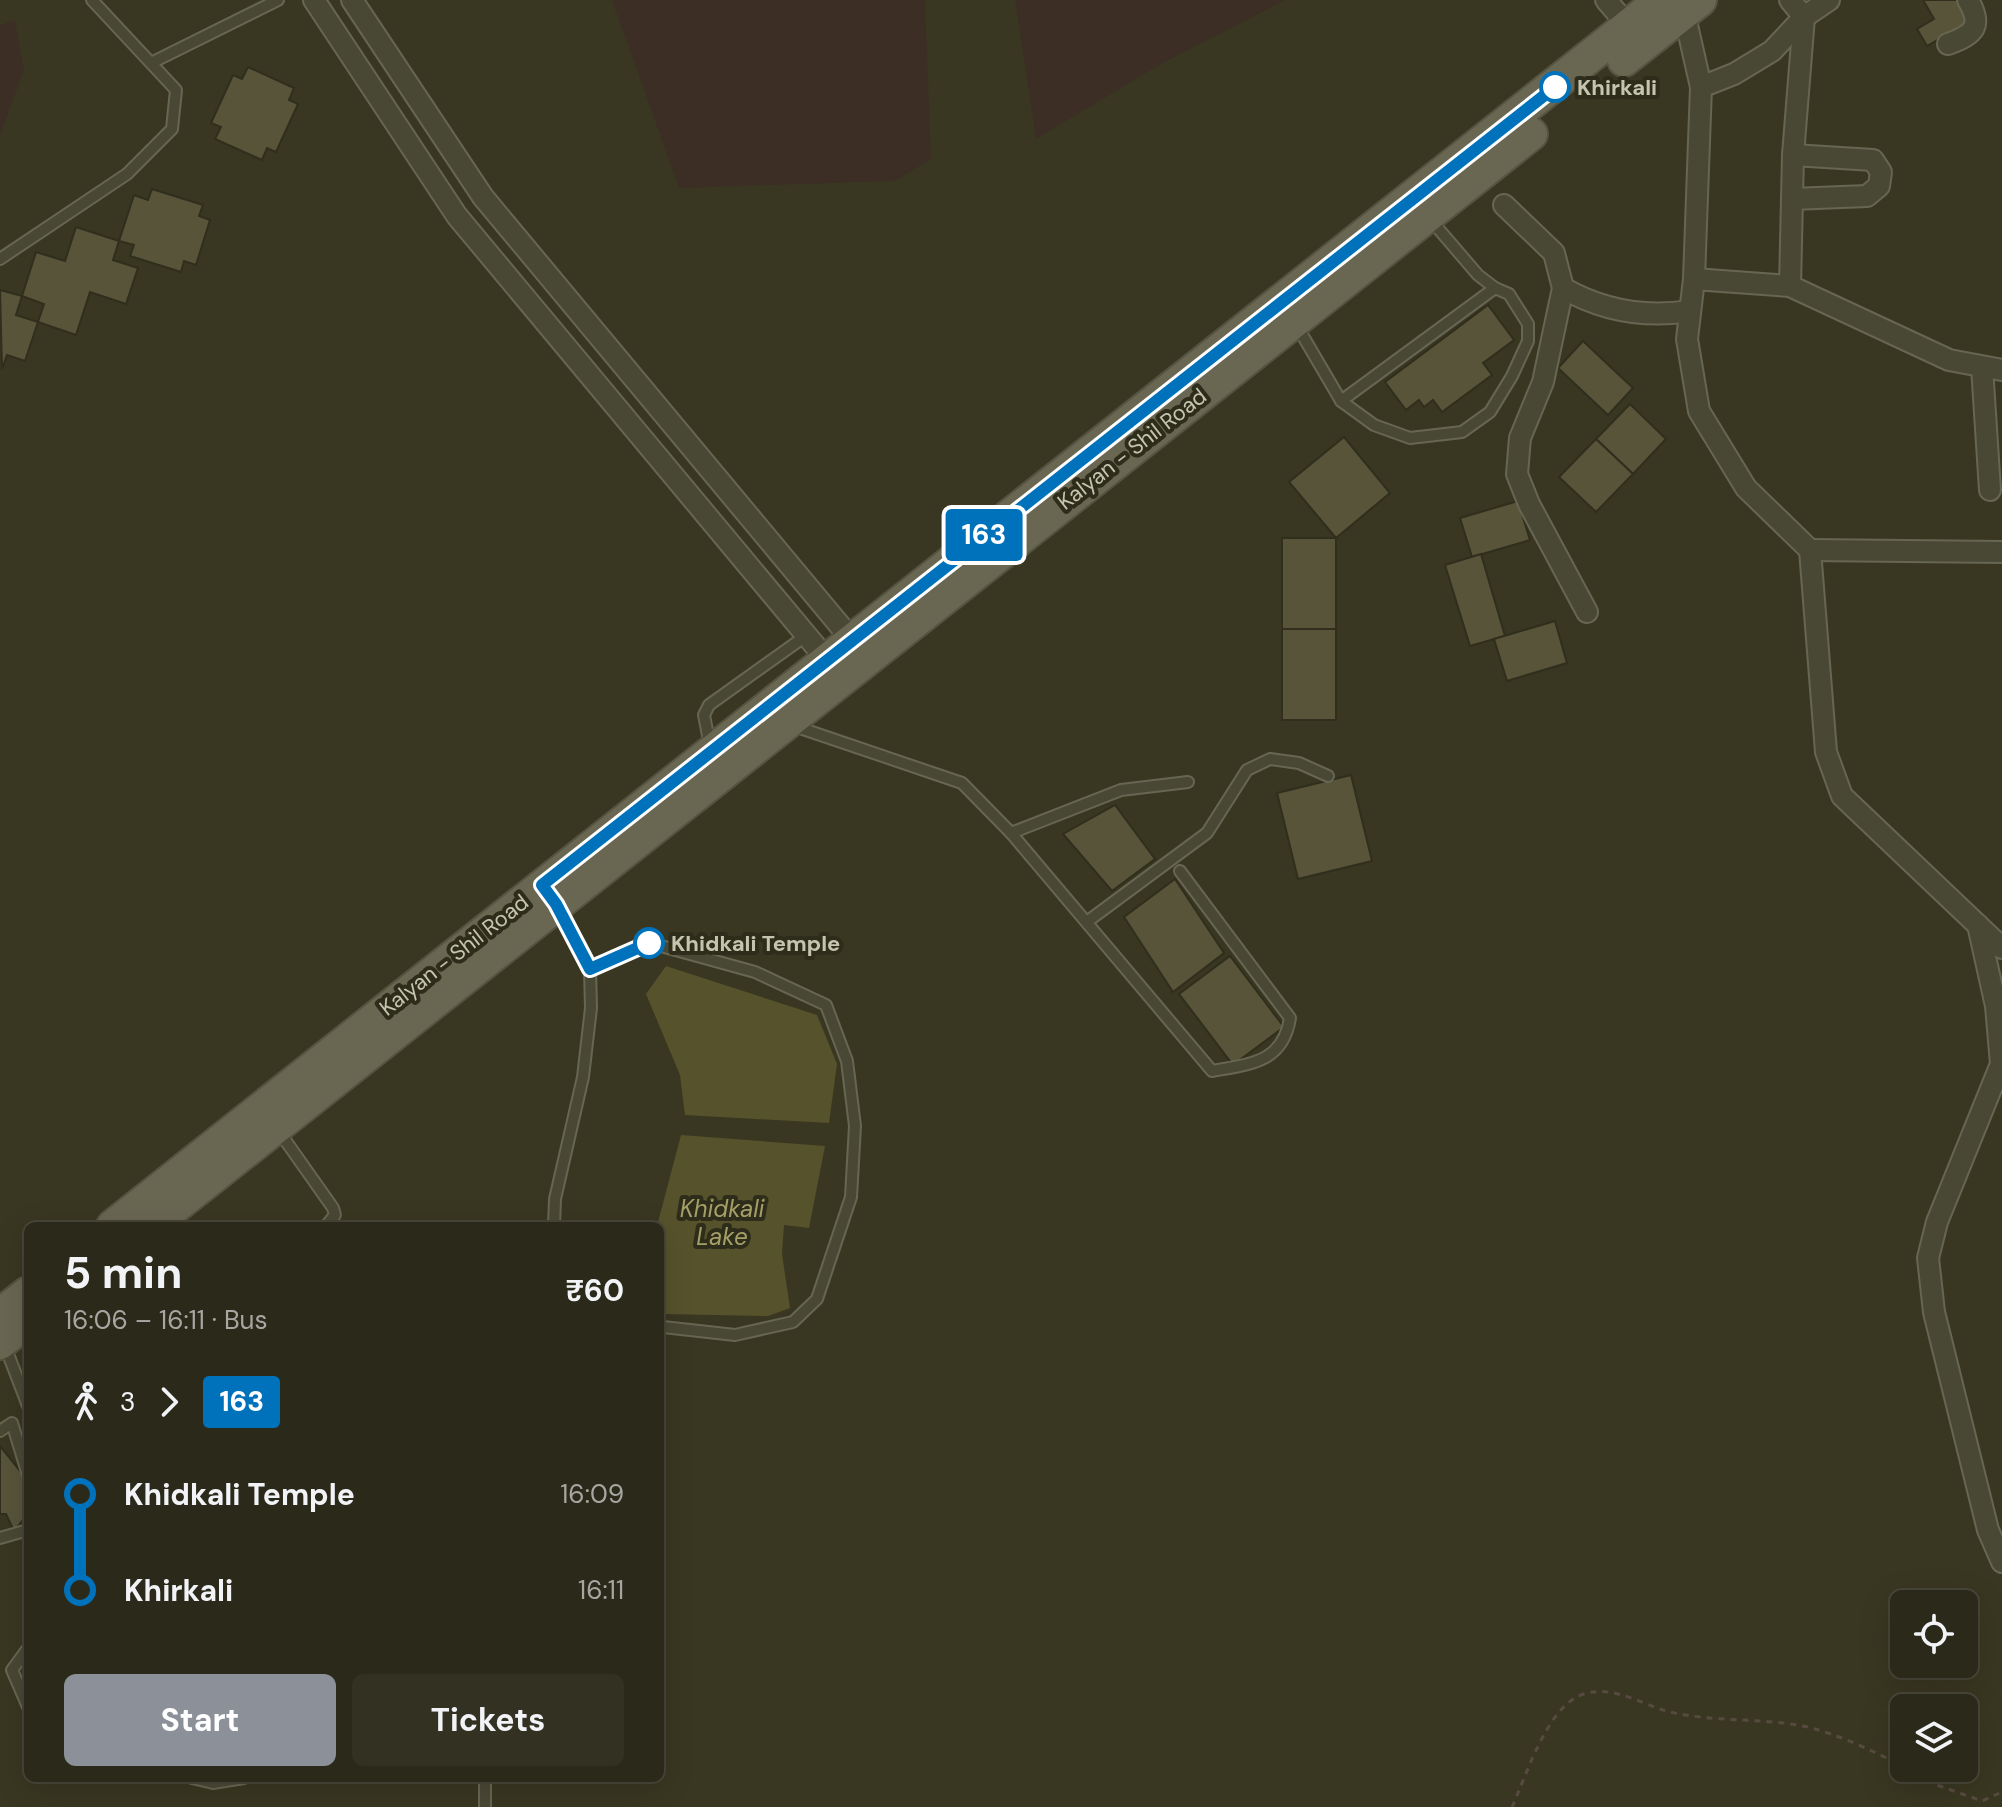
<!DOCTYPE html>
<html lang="en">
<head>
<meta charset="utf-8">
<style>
  :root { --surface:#2b2919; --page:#333122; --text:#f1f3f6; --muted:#a6a6a2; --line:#474538; --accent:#8c9099 }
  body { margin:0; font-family:"DM Sans",sans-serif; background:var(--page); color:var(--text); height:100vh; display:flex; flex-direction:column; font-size:30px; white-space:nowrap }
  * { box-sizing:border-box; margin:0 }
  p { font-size:26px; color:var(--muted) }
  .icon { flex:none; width:44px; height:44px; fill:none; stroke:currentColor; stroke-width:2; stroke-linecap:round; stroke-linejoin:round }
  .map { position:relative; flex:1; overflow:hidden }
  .drawer { position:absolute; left:24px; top:1222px; width:640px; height:560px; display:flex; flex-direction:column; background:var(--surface); border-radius:12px; box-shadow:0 8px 32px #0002,0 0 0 2px var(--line) }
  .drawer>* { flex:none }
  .badge { padding:0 16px; border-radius:6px; font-size:28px; line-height:52px }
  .tools { position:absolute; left:1890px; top:1590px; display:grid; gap:16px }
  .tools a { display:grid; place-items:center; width:88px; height:88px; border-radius:12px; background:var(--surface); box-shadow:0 8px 32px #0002,0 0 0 2px var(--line); font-size:40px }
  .map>.badge { position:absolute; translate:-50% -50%; box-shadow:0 0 0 4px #fff }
  .legs { display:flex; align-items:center; gap:12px; height:88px; padding:0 40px; font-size:26px }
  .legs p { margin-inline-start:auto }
  .overview { display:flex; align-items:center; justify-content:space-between; height:136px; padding:0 40px }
  h1 { font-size:44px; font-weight:700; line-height:60px }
  .primary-button { display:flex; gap:16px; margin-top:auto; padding:16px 40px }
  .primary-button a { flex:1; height:92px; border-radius:12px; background:var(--accent); color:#fff; font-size:32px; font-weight:700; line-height:92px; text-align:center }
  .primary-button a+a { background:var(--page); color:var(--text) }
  ul { padding:0 40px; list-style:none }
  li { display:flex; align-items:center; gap:28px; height:96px; font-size:30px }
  li i { display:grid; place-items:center; width:12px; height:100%; margin:0 10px; background:currentColor }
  li i::after { content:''; width:20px; height:20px; margin:-10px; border:6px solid; border-radius:50%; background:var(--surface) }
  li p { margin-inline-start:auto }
  li:first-child i { background:linear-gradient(#0000 50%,currentColor 0) }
  li:last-child i { background:linear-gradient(currentColor 50%,#0000 0) }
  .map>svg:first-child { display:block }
</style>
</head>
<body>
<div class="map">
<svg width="2002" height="1807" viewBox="0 0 2002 1807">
  <rect width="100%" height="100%" fill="#393721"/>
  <g fill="#3c2e25">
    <polygon points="612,0 925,0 931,159 895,181 679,188"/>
    <polygon points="1015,0 1285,0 1161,64 1036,139"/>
    <polygon points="15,20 24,70 0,135 0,25"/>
  </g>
  <g fill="#55522c">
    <polygon points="666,966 817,1015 837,1064 829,1123 685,1115 680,1075 646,994"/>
    <polygon points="681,1135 825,1146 809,1228 784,1225 782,1254 790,1308 768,1316 663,1314 660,1312 660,1226 657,1226"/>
  </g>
  <g fill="#57543a" stroke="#302e1c" stroke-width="2">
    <polygon points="1923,0 1963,0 1974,19 1927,46 1917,29 1934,19"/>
    <polygon points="248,67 294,88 289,100 298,104 276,152 267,148 262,160 215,139 221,127 211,123 233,75 242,79"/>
    <polygon points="152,189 203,205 199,216 210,220 196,265 184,261 181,272 130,256 134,245 119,241 134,195 148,200"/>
    <polygon points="76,227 119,241 113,260 138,268 126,304 90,292 76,335 38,322 44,304 22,296 36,252 65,261"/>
    <polygon points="0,290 22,296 16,315 38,322 25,361 7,355 2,369"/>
    <polygon points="1488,305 1514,340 1483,363 1492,375 1442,412 1433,400 1424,407 1419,400 1406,410 1385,382"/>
    <polygon points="1583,341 1633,388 1608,415 1558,368"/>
    <polygon points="1630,404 1666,439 1633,474 1596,439"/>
    <polygon points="1344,437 1390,493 1336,538 1289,482"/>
    <polygon points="1596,439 1633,474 1596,512 1559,477"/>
    <polygon points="1518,501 1530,540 1472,557 1460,518"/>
    <rect x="1282" y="538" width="54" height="91"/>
    <polygon points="1481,554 1505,636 1470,646 1445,565"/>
    <polygon points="1555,621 1567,663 1507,681 1494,639"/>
    <rect x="1282" y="629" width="54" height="91"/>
    <polygon points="1351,775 1372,861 1298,879 1277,793"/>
    <polygon points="1115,805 1155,859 1112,891 1063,834"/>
    <polygon points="1175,879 1224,953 1173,992 1124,917"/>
    <polygon points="1230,956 1284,1027 1233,1065 1179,994"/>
    <polygon points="0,1446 24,1476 28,1487 28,1507 24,1519 14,1531 6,1514 0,1514"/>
  </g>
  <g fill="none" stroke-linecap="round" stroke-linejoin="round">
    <g stroke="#676652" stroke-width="14">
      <g id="lane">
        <polyline points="151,63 278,0"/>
        <polyline points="0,259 127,174 172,129 176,90 92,0"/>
        <polyline points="1297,326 1341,401 1374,425 1410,438 1462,432 1490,412 1512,376 1528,341 1528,324 1509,294 1495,288 1478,275 1430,219"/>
        <polyline points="1341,401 1495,288"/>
        <polyline points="794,726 962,783 1011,833 1121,790 1188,782"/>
        <polyline points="710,746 704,715 709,705 807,635"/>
        <path d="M1011,833l201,238c38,-7 71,-8 78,-53l-110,-147"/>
        <polyline points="1088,921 1207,833 1247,770 1270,759 1299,763 1328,776"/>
        <polyline points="590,969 650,943 755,972 826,1005 847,1061 855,1126 851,1197 817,1299 793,1322 735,1335 663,1327"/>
        <polyline points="278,1130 333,1208 335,1215 326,1226"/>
        <polyline points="554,1226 555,1199 583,1077 591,1008 590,969 558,908"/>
        <polyline points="5,1346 28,1406"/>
        <polyline points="0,1431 12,1423 28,1475"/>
        <polyline points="0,1538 28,1530"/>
        <polyline points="28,1648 12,1670 28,1707"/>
        <polyline points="192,1778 213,1783 244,1778"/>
        <polyline points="485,1807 485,1778"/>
      </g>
    </g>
    <g stroke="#676652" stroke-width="24">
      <g id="street">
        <polyline points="314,0 457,216 827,660"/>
        <polyline points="352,0 483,197 852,640"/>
        <polyline points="1606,0 1630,28"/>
        <polyline points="1790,0 1804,17 1793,155 1790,286"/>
        <polyline points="1680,5 1684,12 1701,87 1694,279 1687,339 1699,411 1746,488 1810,550 1826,752 1842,796 2002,948"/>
        <path d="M1948,44c27,-10 35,-18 20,-44"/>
        <polyline points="1701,87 1734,74 1772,51 1804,17 1829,0"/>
        <polyline points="1792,199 1867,196 1879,186 1881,172 1873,160 1793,155"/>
        <polyline points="1504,205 1554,253 1563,288 1543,382 1520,438 1517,474 1529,504 1587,612"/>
        <polyline points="1694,279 1790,286 1949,360 2002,370"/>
        <path d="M1563,288c40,23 82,30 127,23"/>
        <polyline points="1982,367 1990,490"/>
        <polyline points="1810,550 2002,552"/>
        <polyline points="1978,925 1996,1006 2001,1064 1937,1222 1928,1258 1934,1312 1988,1530 2002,1562"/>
      </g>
    </g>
    <g stroke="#555441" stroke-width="36">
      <g id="primary">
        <polyline points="1624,60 1700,0"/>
        <polyline points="113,1226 1661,0"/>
        <polyline points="151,1226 1531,134"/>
        <polyline points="0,1315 28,1293"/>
        <polyline points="0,1343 28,1321"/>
      </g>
    </g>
    <g stroke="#574a41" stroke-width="3" stroke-dasharray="6 6" stroke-linecap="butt">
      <polyline points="1906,1768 1937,1785 1982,1801 2002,1792"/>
      <path d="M1512,1807c14,-31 35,-99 69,-112 28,-11 57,7 82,15 45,13 94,7 140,16 30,6 73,26 101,41"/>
    </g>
    <use href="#lane" stroke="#494835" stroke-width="10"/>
    <use href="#street" stroke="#494835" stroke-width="20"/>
    <use href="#primary" stroke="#696752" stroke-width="32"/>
  </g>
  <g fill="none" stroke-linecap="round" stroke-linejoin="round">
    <g stroke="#fff" stroke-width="18">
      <polyline id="line-1" points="649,943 590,969 556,904 542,885 1555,87"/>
    </g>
    <use href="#line-1" stroke="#0072bc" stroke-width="12"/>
  </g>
  <g fill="#fff" stroke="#0072bc" stroke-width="4">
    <circle cx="1555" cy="87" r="14"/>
    <circle cx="649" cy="943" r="14"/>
  </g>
  <g text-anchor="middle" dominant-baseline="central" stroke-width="8" stroke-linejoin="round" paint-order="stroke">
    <g font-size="22" font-weight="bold" fill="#c5c5af" stroke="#2e2c1a" text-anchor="start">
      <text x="1577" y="87">Khirkali</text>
      <text x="671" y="943">Khidkali Temple</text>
    </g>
    <g font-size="22" fill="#c5c5af" stroke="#2e2c1a">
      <text transform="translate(1132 449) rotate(-38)">Kalyan - Shil Road</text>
      <text transform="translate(454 955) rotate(-38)">Kalyan - Shil Road</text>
    </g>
    <g font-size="24" font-style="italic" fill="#a5a068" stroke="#2e2c1a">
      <text x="722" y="1208">Khidkali<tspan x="722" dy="28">Lake</tspan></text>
    </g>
  </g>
</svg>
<div class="tools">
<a><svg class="icon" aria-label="locate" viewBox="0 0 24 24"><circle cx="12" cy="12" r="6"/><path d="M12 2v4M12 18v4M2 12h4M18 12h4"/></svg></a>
<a><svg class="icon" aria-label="layers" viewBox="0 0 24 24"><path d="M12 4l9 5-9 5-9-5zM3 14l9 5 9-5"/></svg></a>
</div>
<b class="badge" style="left:984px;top:535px;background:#0072bc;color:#fff">163</b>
<section class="drawer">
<div class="overview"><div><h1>5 min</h1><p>16:06 – 16:11 · Bus</p></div><b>₹60</b></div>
<div class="legs"><svg class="icon" aria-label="walk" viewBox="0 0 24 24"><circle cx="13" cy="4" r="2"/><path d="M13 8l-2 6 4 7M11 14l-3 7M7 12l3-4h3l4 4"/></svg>3<svg class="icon" aria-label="forward" viewBox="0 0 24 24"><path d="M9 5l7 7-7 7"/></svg><b class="badge" style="background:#0072bc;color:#fff">163</b></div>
<ul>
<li><i style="color:#0072bc"></i><b>Khidkali Temple</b><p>16:09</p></li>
<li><i style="color:#0072bc"></i><b>Khirkali</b><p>16:11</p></li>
</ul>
<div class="primary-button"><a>Start</a><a>Tickets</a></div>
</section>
</div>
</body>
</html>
